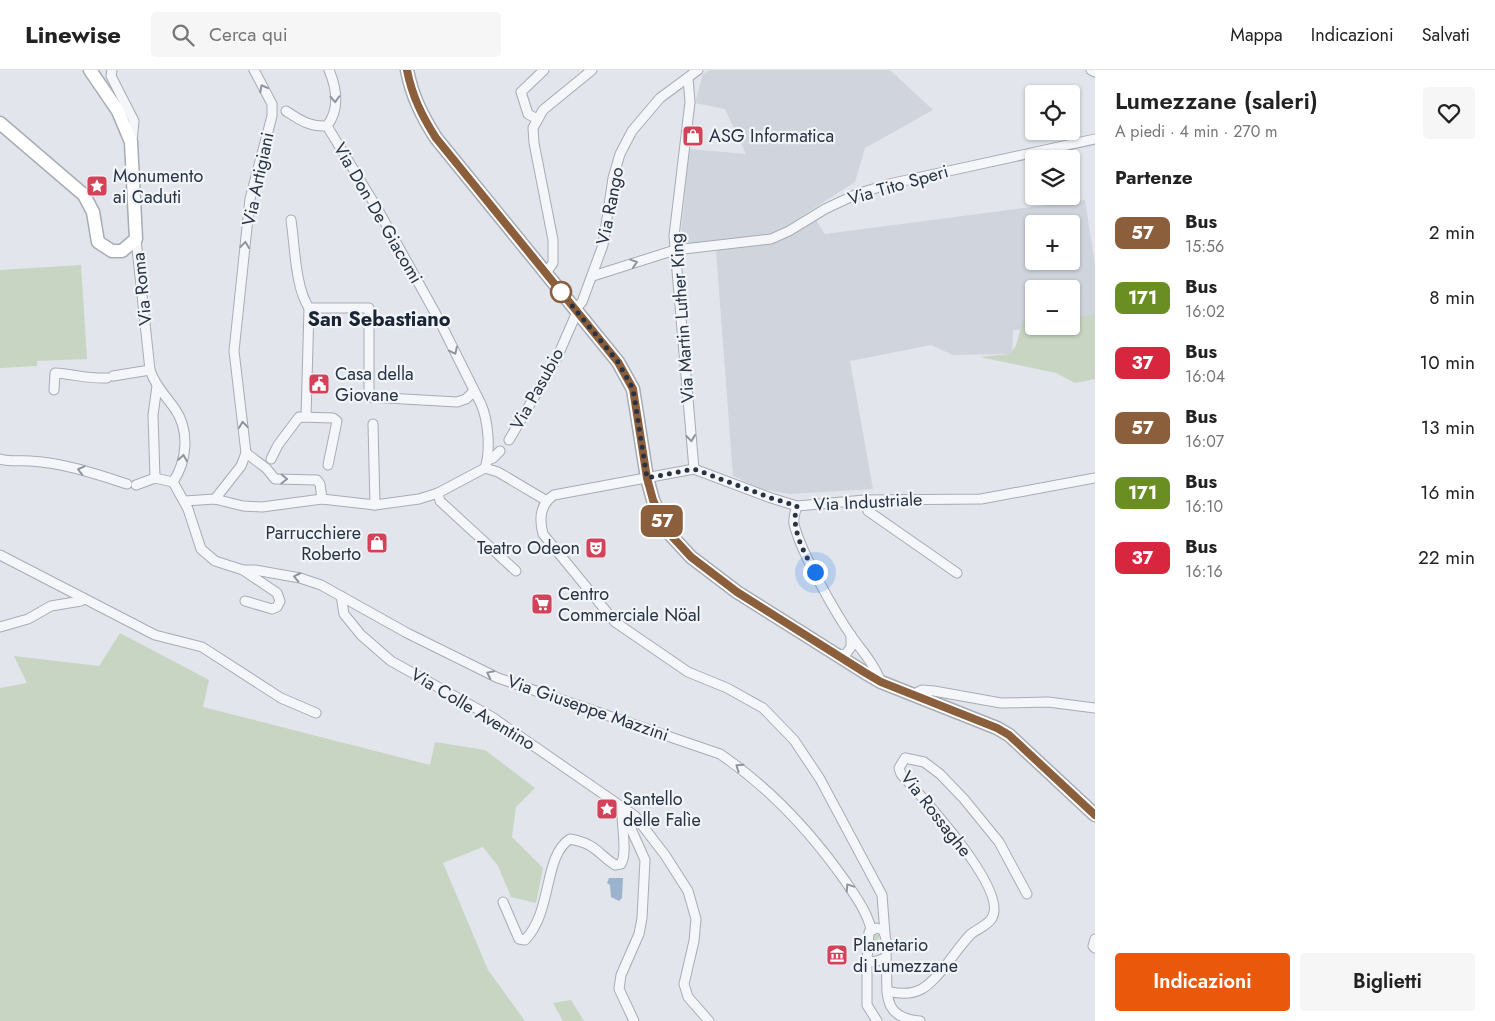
<!DOCTYPE html>
<html lang="it">
<head>
<meta charset="utf-8">
<style>
  :root { --surface:#fff; --page:#f6f6f6; --text:#222; --muted:#767676; --line:#e0e0e0; --accent:#ea580c }
  body { margin:0; font-family:Jost,sans-serif; background:var(--page); color:var(--text); height:100vh; display:flex; flex-direction:column; font-size:19px; white-space:nowrap }
  * { box-sizing:border-box; margin:0 }
  p { font-size:16px; color:var(--muted) }
  .icon { flex:none; width:28px; height:28px; fill:none; stroke:currentColor; stroke-width:2; stroke-linecap:round; stroke-linejoin:round }
  .map { position:relative; flex:1; overflow:hidden }
  .panel { display:flex; flex-direction:column; background:var(--surface); width:400px }
  .panel>* { flex:none }
  .badge { padding:0 10px; border-radius:8px; font-size:18px; line-height:32px }
  .buttons { position:absolute; left:1025px; top:15px; display:grid; gap:10px }
  .buttons a { display:grid; place-items:center; width:55px; height:55px; border-radius:5px; background:var(--surface); box-shadow:0 1px 4px #0004; font-size:25px }
  .you { position:absolute; width:25px; height:25px; margin:-12px; border:4px solid #fff; border-radius:50%; background:#1a73e8; box-shadow:0 0 0 8px #1a73e833 }
  .map>.badge { position:absolute; translate:-50% -50%; box-shadow:0 0 0 2px #fff }
  h2 { padding:0 20px; font-size:19px; line-height:45px }
  .round { display:grid; place-items:center; flex:none; width:52px; height:52px; border-radius:5px; background:var(--page) }
  .summary { display:flex; align-items:center; justify-content:space-between; height:85px; padding:0 20px }
  h1 { font-size:24px; font-weight:600; line-height:38px }
  .cta { display:flex; gap:10px; margin-top:auto; padding:10px 20px }
  .cta a { flex:1; height:58px; border-radius:5px; background:var(--accent); color:#fff; font-size:20px; font-weight:600; line-height:58px; text-align:center }
  .cta a+a { background:var(--page); color:var(--text) }
  ul { padding:0; list-style:none }
  li { display:flex; align-items:center; gap:15px; height:65px; padding:0 20px }
  li div { flex:1 }
  li b { display:block; font-size:19px }
  li em { font-style:normal }
  li .badge { min-width:55px; font-weight:700; text-align:center }
  header { display:flex; align-items:center; gap:30px; box-sizing:border-box; height:70px; padding:0 25px; background:var(--surface); border-bottom:1px solid var(--line) }
  header strong { font-size:24px }
  nav { display:flex; gap:28px; margin-inline-start:auto; font-size:18px }
  .search { width:350px; height:45px; background:var(--page); display:flex; align-items:center; gap:12px; box-sizing:border-box; padding:0 18px; border-radius:5px; color:var(--muted); font-size:19px }
  main { display:flex; flex:1; min-height:0 }
  .map>svg:first-child { display:block }
</style>
</head>
<body>
<header>
<strong>Linewise</strong>
<div class="search"><svg class="icon" aria-label="search" viewBox="0 0 24 24"><circle cx="10" cy="10" r="6"/><path d="M15 15l6 6"/></svg>Cerca qui</div>
<nav><a>Mappa</a><a>Indicazioni</a><a>Salvati</a></nav>
</header>
<main>
<div class="map">
<svg width="1095" height="951" viewBox="0 0 1095 951">
  <rect width="100%" height="100%" fill="#e2e5eb"/>
  <g fill="#cfd4dd" fill-rule="evenodd">
    <polygon points="709,0 890,0 933,40 865,78 855,112 772,165 680,175 689,79 746,84 725,39 695,33 703,4"/>
    <path d="M1085,130l10,65v58l-24,2v-36h-37v37h23l-44,4 -1,24 -59,1 -22,-10 -81,16 23,128 -83,5 -28,-5 -29,-13 -17,-225 57,-11 43,-20 9,14zM1034,154h37v37h-37z"/>
  </g>
  <g fill="#c7d5c2">
    <polygon points="81,195 87,289 37,291 37,296 0,298 0,200"/>
    <polygon points="1095,245 1095,309 1075,313 1056,303 980,287 1010,284 1016,276 1023,250 1034,249 1034,256 1071,256 1071,247"/>
    <polygon points="120,563 209,610 203,637 430,695 435,672 485,680 535,718 516,737 512,767 543,798 536,833 511,827 498,796 483,777 443,793 488,900 525,951 0,951 0,618 27,613 14,586 99,596"/>
    <polygon points="875,864 879,865 879,882 871,884 872,865"/>
    <polygon points="571,930 584,951 563,951 553,933"/>
  </g>
  <polygon fill="#9bb3cc" points="609,808 623,808 622,828 619,831 611,827 610,815 607,813"/>
  <g fill="none" stroke-linecap="round" stroke-linejoin="round">
    <g stroke="#a7acb5" stroke-width="11">
      <g id="minor">
        <polyline points="112,0 111,6 134,51 132,71"/>
        <polyline points="1091,0 1095,2"/>
        <polyline points="688,8 690,32 674,166 694,399"/>
        <path d="M286,41c14,9 23,16 41,15 13,-17 10,-37 2,-56"/>
        <polyline points="537,49 528,44 521,22 544,0"/>
        <path d="M327,56l50,82 61,110 43,86c7,16 10,46 4,64"/>
        <path d="M291,150c4,26 4,67 18,88h60v89l88,5 9,-3 8,-8"/>
        <path d="M136,169l14,131c5,16 16,26 25,39 15,22 12,52 -2,73l15,27 13,40 14,12 28,9h12l45,8 21,7 86,48 91,45 222,76c50,34 91,78 126,128 10,15 21,30 25,47"/>
        <polyline points="546,203 553,193 553,170 534,73 533,58 543,40 592,0"/>
        <polyline points="593,206 675,180 771,169 789,161 825,139 857,124 889,114 1095,69"/>
        <polyline points="575,239 582,232 603,175 613,108 620,84 632,61 660,28 698,0"/>
        <polyline points="113,306 150,300"/>
        <path d="M54,320l1,-17c17,1 34,6 52,5"/>
        <polyline points="306,347 309,238"/>
        <polyline points="373,354 375,435"/>
        <polyline points="509,370 556,290 577,242"/>
        <polyline points="246,383 266,398 275,409 317,410 320,414 322,429"/>
        <path d="M0,389c11,3 20,1 31,2 33,2 65,13 96,23"/>
        <polyline points="271,389 278,375 299,347 333,348 337,351 328,395"/>
        <polyline points="488,390 493,388 500,381"/>
        <polyline points="155,408 153,345 157,316"/>
        <polyline points="136,415 155,408 173,412"/>
        <polyline points="438,423 440,431 516,501"/>
        <polyline points="215,429 241,396 246,383 234,281 250,129 272,46 272,34 254,0"/>
        <polyline points="865,430 868,441 957,503"/>
        <polyline points="185,431 215,429 243,436 262,437 322,429 375,435 419,429 438,423 485,398 498,402 547,431"/>
        <path d="M797,436c-2,6 -4,11 -3,18 7,29 41,88 58,113 11,15 22,27 29,45"/>
        <polyline points="0,485 155,565 202,577 281,628 316,643"/>
        <polyline points="243,500 277,523 280,531 277,537 272,539 245,531"/>
        <polyline points="341,526 344,544 361,565 391,591 492,647 635,746 665,785 688,821 696,849 694,871 684,914 688,927 709,951"/>
        <polyline points="0,557 28,549 51,536 81,531 83,528"/>
        <polyline points="838,585 846,584 851,577 851,565"/>
        <polyline points="912,625 922,620 934,621 1001,633 1048,632 1095,638"/>
        <polyline points="623,741 645,790 642,848 639,864 621,905 619,919 634,951"/>
        <path d="M503,832l16,37 6,1c28,-29 18,-84 45,-101 26,5 26,13 45,26l6,-1c7,-11 0,-40 1,-55"/>
        <path d="M876,858l7,2c4,8 4,19 3,28l-12,4 -7,-2 2,-28z"/>
        <path d="M885,864l-3,-39 -62,-116 -26,-39 -31,-32 -36,-20 -39,-16 -73,-50 -72,-88c-4,-15 -3,-30 11,-39l140,-26 77,29 26,8 68,-6 116,-1 114,-21"/>
        <polyline points="1095,869 1093,876 1095,878"/>
        <path d="M886,888c3,31 -8,59 34,63"/>
        <polyline points="867,890 867,935 877,951"/>
        <path d="M887,921c31,8 41,-4 60,-27 7,-9 15,-21 24,-30 6,-5 16,-8 21,-16 17,-28 -71,-122 -91,-144l-2,-6 6,-10 19,4 16,12 24,25 35,43 28,52"/>
      </g>
    </g>
    <g stroke="#a7acb5" stroke-width="15">
      <g id="secondary">
        <path d="M407,0c5,26 15,46 29,68l182,224 15,27 14,89 6,22 14,31 24,26 46,35 127,80 17,10 116,46 12,7 86,80"/>
        <polyline points="0,53 84,125 93,142 98,172 112,181 122,181 136,169 131,72 118,41 90,0"/>
      </g>
    </g>
    <use href="#minor" stroke="#f5f6f9" stroke-width="9"/>
    <use href="#secondary" stroke="#fff" stroke-width="12"/>
  </g>
  <defs><path id="oneway-chevron" d="M-2-3.5L2.5 0L-2 3.5" fill="none" stroke-width="1.6" stroke-linecap="round" stroke-linejoin="round" transform="scale(1.25)"/></defs>
  <g stroke="#8f949e">
    <use href="#oneway-chevron" transform="translate(263 18) rotate(-118)"/>
    <use href="#oneway-chevron" transform="translate(335 29) rotate(87)"/>
    <use href="#oneway-chevron" transform="translate(245 175) rotate(-83)"/>
    <use href="#oneway-chevron" transform="translate(634 193) rotate(-18)"/>
    <use href="#oneway-chevron" transform="translate(454 281) rotate(64)"/>
    <use href="#oneway-chevron" transform="translate(243 355) rotate(-96)"/>
    <use href="#oneway-chevron" transform="translate(691 368) rotate(84)"/>
    <use href="#oneway-chevron" transform="translate(183 388) rotate(-81)"/>
    <use href="#oneway-chevron" transform="translate(81 400) rotate(-166)"/>
    <use href="#oneway-chevron" transform="translate(284 409) rotate(1)"/>
    <use href="#oneway-chevron" transform="translate(297 507) rotate(-168)"/>
    <use href="#oneway-chevron" transform="translate(490 604) rotate(-154)"/>
    <use href="#oneway-chevron" transform="translate(739 697) rotate(-145)"/>
    <use href="#oneway-chevron" transform="translate(849 817) rotate(-124)"/>
  </g>
  <g fill="none" stroke-linecap="round" stroke-linejoin="round">
    <g stroke="#fff" stroke-width="11">
      <path id="line" d="M407,0c5,26 15,46 29,68l182,224 15,27 14,89 6,22 14,31 24,26 46,35 127,80 17,10 116,46 12,7 86,80"/>
    </g>
    <use href="#line" stroke="#8b5e3c" stroke-width="8"/>
    <path stroke="#293343" stroke-width="5" stroke-dasharray="0 9" d="M561,222l57,70 15,27 14,89 47,-9 77,29 26,8c-7,22 7,47 18,66"/>
  </g>
  <defs>
    <g id="shop-square" transform="scale(1.125)"><rect x="-9" y="-9" width="18" height="18" rx="4" fill="#d4425a" stroke="#f1f4f8"/><path d="M-5-2.5h2.3a2.7 3.5 0 0 1 5.4 0H5L5.5 6h-11ZM-1.5-2.5h3a1.5 2.3 0 0 0-3 0Z" fill="#fff"/></g>
    <g id="sight-square" transform="scale(1.125)"><rect x="-9" y="-9" width="18" height="18" rx="4" fill="#d4425a" stroke="#f1f4f8"/><path d="M0-6L1.8-2.2L6-1.7L2.9 1.2L3.7 5.4L0 3.3L-3.7 5.4L-2.9 1.2L-6-1.7L-1.8-2.2Z" fill="#fff"/></g>
    <g id="civic-square" transform="scale(1.125)"><rect x="-9" y="-9" width="18" height="18" rx="4" fill="#d4425a" stroke="#f1f4f8"/><path d="M-.6-6.5H3V-4.5H.6V-3L4-1V1h2V6H-6V1h2V-1L-.6-3ZM-1.2 2.5V6h2.4V2.5Z" fill="#fff"/></g>
    <g id="theatre-square" transform="scale(1.125)"><rect x="-9" y="-9" width="18" height="18" rx="4" fill="#d4425a" stroke="#f1f4f8"/><path d="M-5-5.5Q0-4 5-5.5V0Q5 5 0 6Q-5 5-5 0ZM-3.3-2.5H-1v1.5H-3.3ZM1-2.5H3.3v1.5H1ZM-2.8 1Q0 5.5 2.8 1Z" fill="#fff"/></g>
    <g id="supermarket-square" transform="scale(1.125)"><rect x="-9" y="-9" width="18" height="18" rx="4" fill="#d4425a" stroke="#f1f4f8"/><path d="M-6-5.5h2.5l.6 2H6L4.5 2H-2.5L-4.4-4H-6ZM-1.5 3.2a1.3 1.3 0 1 0 .1 0ZM3 3.2a1.3 1.3 0 1 0 .1 0Z" fill="#fff"/></g>
    <g id="museum-square" transform="scale(1.125)"><rect x="-9" y="-9" width="18" height="18" rx="4" fill="#d4425a" stroke="#f1f4f8"/><path d="M0-6L6-3V-2H-6V-3ZM-5-1h2V3h-2ZM-1-1h2V3h-2ZM3-1h2V3H3ZM-6 4H6V6H-6Z" fill="#fff"/></g>
  </defs>
  <g fill-rule="evenodd">
    <use href="#shop-square" x="693" y="66"/>
    <use href="#sight-square" x="97" y="116"/>
    <use href="#civic-square" x="319" y="314"/>
    <use href="#shop-square" x="377" y="473"/>
    <use href="#theatre-square" x="596" y="478"/>
    <use href="#supermarket-square" x="542" y="534"/>
    <use href="#sight-square" x="607" y="739"/>
    <use href="#museum-square" x="837" y="885"/>
  </g>
  <circle fill="#fff" stroke="#8b5e3c" stroke-width="2.5" cx="561" cy="222" r="10"/>
  <g text-anchor="middle" dominant-baseline="central" stroke-width="4.5" stroke-linejoin="round" paint-order="stroke">
    <g font-size="18" fill="#293343" stroke="#f1f4f8" text-anchor="start">
      <text x="709" y="66">ASG Informatica</text>
      <text x="113" y="106">Monumento<tspan x="113" dy="21">ai Caduti</tspan></text>
      <text x="335" y="304">Casa della<tspan x="335" dy="21">Giovane</tspan></text>
      <text x="361" y="463" text-anchor="end">Parrucchiere<tspan x="361" dy="21">Roberto</tspan></text>
      <text x="580" y="478" text-anchor="end">Teatro Odeon</text>
      <text x="558" y="524">Centro<tspan x="558" dy="21">Commerciale Nöal</tspan></text>
      <text x="623" y="729">Santello<tspan x="623" dy="21">delle Falìe</tspan></text>
      <text x="853" y="875">Planetario<tspan x="853" dy="21">di Lumezzane</tspan></text>
    </g>
    <g font-size="18" fill="#293343" stroke="#f1f4f8">
      <text transform="translate(258 109) rotate(-78)">Via Artigiani</text>
      <text transform="translate(898 115) rotate(-16)">Via Tito Speri</text>
      <text transform="translate(610 136) rotate(-79)">Via Rango</text>
      <text transform="translate(378 143) rotate(60)">Via Don De Giacomi</text>
      <text transform="translate(142 219) rotate(-96)">Via Roma</text>
      <text transform="translate(682 248) rotate(-94)">Via Martin Luther King</text>
      <text transform="translate(537 319) rotate(-61)">Via Pasubio</text>
      <text transform="translate(868 432) rotate(-3)">Via Industriale</text>
      <text transform="translate(588 638) rotate(19)">Via Giuseppe Mazzini</text>
      <text transform="translate(473 639) rotate(31)">Via Colle Aventino</text>
      <text transform="translate(936 744) rotate(52)">Via Rossaghe</text>
    </g>
    <g font-size="20" font-weight="bold" fill="#1b2434" stroke="#f1f4f8">
      <text x="379" y="249">San Sebastiano</text>
    </g>
  </g>
</svg>
<div class="buttons">
<a><svg class="icon" aria-label="locate" viewBox="0 0 24 24"><circle cx="12" cy="12" r="6"/><path d="M12 2v4M12 18v4M2 12h4M18 12h4"/></svg></a>
<a><svg class="icon" aria-label="layers" viewBox="0 0 24 24"><path d="M12 4l9 5-9 5-9-5zM3 14l9 5 9-5"/></svg></a>
<a>+</a>
<a>−</a>
</div>
<div class="you" style="left:815px;top:502px"></div>
<b class="badge" style="left:662px;top:451px;background:#8b5e3c;color:#fff">57</b>
</div>
<section class="panel">
<div class="summary"><div><h1>Lumezzane (saleri)</h1><p>A piedi · 4 min · 270 m</p></div><a class="round"><svg class="icon" aria-label="heart" viewBox="0 0 24 24"><path d="M12 20l-8-8c-3-5 5-10 8-4 3-6 11-1 8 4z"/></svg></a></div>
<h2>Partenze</h2>
<ul>
<li><span class="badge" style="background:#8b5e3c;color:#fff">57</span><div><b>Bus</b><p>15:56</p></div><em>2 min</em></li>
<li><span class="badge" style="background:#6b8e23;color:#fff">171</span><div><b>Bus</b><p>16:02</p></div><em>8 min</em></li>
<li><span class="badge" style="background:#d7263d;color:#fff">37</span><div><b>Bus</b><p>16:04</p></div><em>10 min</em></li>
<li><span class="badge" style="background:#8b5e3c;color:#fff">57</span><div><b>Bus</b><p>16:07</p></div><em>13 min</em></li>
<li><span class="badge" style="background:#6b8e23;color:#fff">171</span><div><b>Bus</b><p>16:10</p></div><em>16 min</em></li>
<li><span class="badge" style="background:#d7263d;color:#fff">37</span><div><b>Bus</b><p>16:16</p></div><em>22 min</em></li>
</ul>
<div class="cta"><a>Indicazioni</a><a>Biglietti</a></div>
</section>
</main>
</body>
</html>
